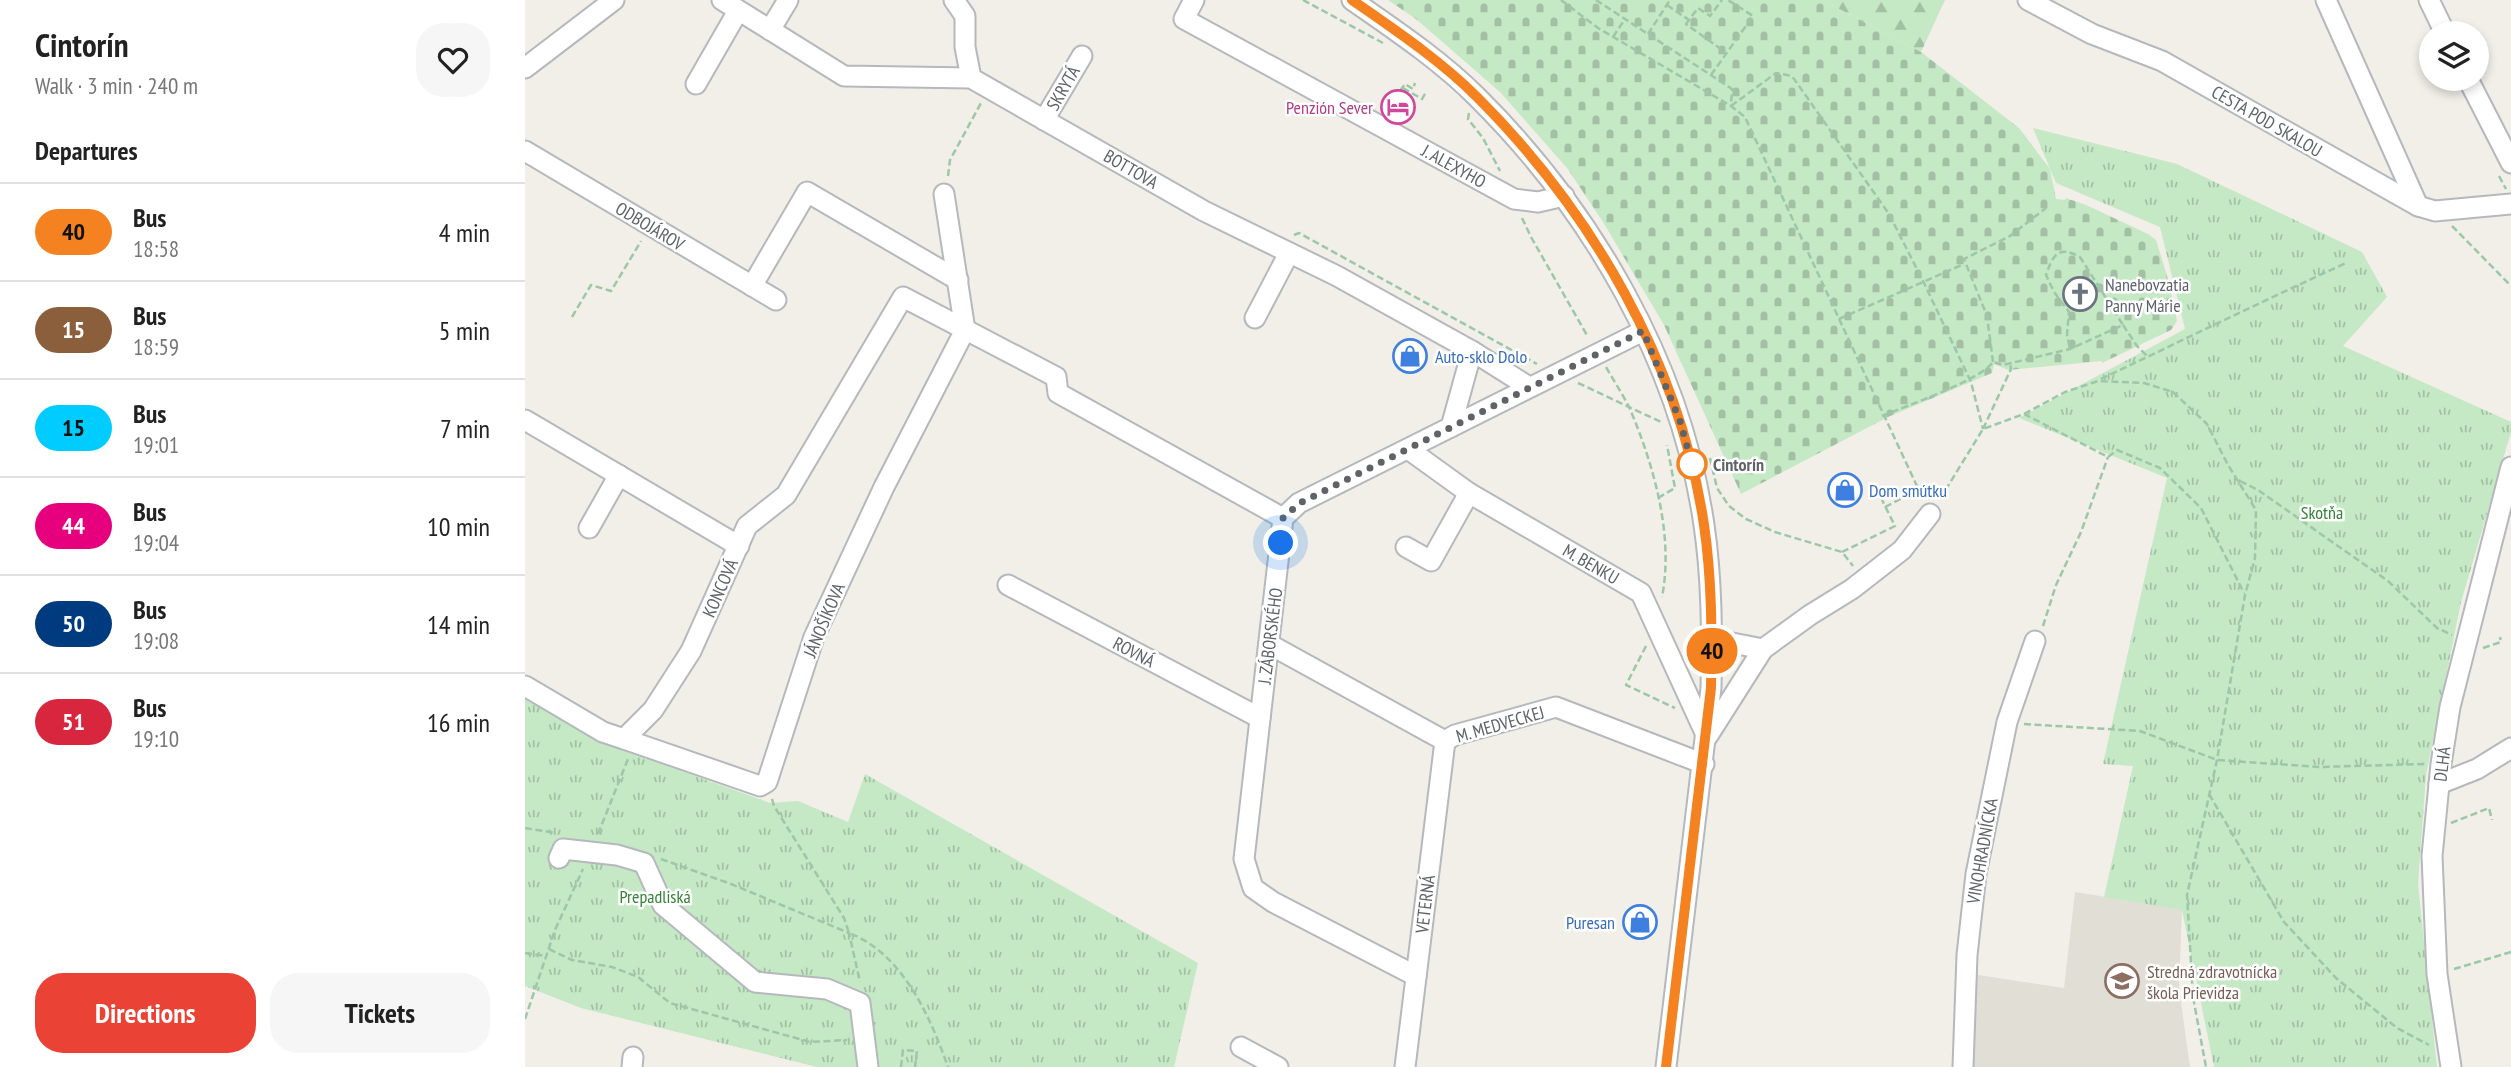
<!DOCTYPE html>
<html lang="en">
<head>
<meta charset="utf-8">
<style>
  :root { --surface:#fff; --page:#f6f6f6; --text:#222; --muted:#767676; --line:#e0e0e0; --accent:#ea4335 }
  body { margin:0; font-family:"PT Sans Narrow",sans-serif; background:var(--page); color:var(--text); height:100vh; display:flex; flex-direction:column; font-size:26px; white-space:nowrap }
  * { box-sizing:border-box; margin:0 }
  p { font-size:23px; color:var(--muted) }
  .icon { flex:none; width:38px; height:38px; fill:none; stroke:currentColor; stroke-width:2; stroke-linecap:round; stroke-linejoin:round }
  .map { position:relative; flex:1; overflow:hidden }
  .panel { display:flex; flex-direction:column; background:var(--surface); width:525px }
  .panel>* { flex:none }
  .badge { padding:0 14px; border-radius:23px; font-size:24px; line-height:46px }
  .controls { position:absolute; left:1894px; top:21px; display:grid; gap:14px }
  .controls a { display:grid; place-items:center; width:70px; height:70px; border-radius:50%; background:var(--surface); box-shadow:0 4px 10px #0003; font-size:35px }
  .you { position:absolute; width:35px; height:35px; margin:-18px; border:5px solid #fff; border-radius:50%; background:#1a73e8; box-shadow:0 0 0 10px #1a73e833 }
  .map>.badge { position:absolute; translate:-50% -50%; box-shadow:0 0 0 4px #fff }
  h2 { padding:0 35px; font-size:26px; line-height:63px }
  .round { display:grid; place-items:center; flex:none; width:74px; height:74px; border-radius:28px; background:var(--page) }
  .headline { display:flex; align-items:center; justify-content:space-between; height:119px; padding:0 35px }
  h1 { font-size:33px; font-weight:800; line-height:52px }
  .cta { display:flex; gap:14px; margin-top:auto; padding:14px 35px }
  .cta a { flex:1; height:80px; border-radius:28px; background:var(--accent); color:#fff; font-size:28px; font-weight:800; line-height:80px; text-align:center }
  .cta a+a { background:var(--page); color:var(--text) }
  ul { padding:0; list-style:none }
  li { display:flex; align-items:center; gap:21px; height:98px; padding:0 35px; border-top:2px solid var(--line) }
  li div { flex:1 }
  li b { display:block; font-size:26px }
  li em { font-style:normal }
  li .badge { min-width:77px; font-weight:700; text-align:center }
  main { display:flex; flex:1; min-height:0 }
  .map>svg:first-child { display:block }
</style>
</head>
<body>
<main>
<section class="panel">
<div class="headline"><div><h1>Cintorín</h1><p>Walk · 3 min · 240 m</p></div><a class="round"><svg class="icon" aria-label="heart" viewBox="0 0 24 24"><path d="M12 20l-8-8c-3-5 5-10 8-4 3-6 11-1 8 4z"/></svg></a></div>
<h2>Departures</h2>
<ul>
<li><span class="badge" style="background:#f58220;color:#111">40</span><div><b>Bus</b><p>18:58</p></div><em>4 min</em></li>
<li><span class="badge" style="background:#8b5e3c;color:#fff">15</span><div><b>Bus</b><p>18:59</p></div><em>5 min</em></li>
<li><span class="badge" style="background:#0cf;color:#111">15</span><div><b>Bus</b><p>19:01</p></div><em>7 min</em></li>
<li><span class="badge" style="background:#e6007e;color:#fff">44</span><div><b>Bus</b><p>19:04</p></div><em>10 min</em></li>
<li><span class="badge" style="background:#003b80;color:#fff">50</span><div><b>Bus</b><p>19:08</p></div><em>14 min</em></li>
<li><span class="badge" style="background:#d7263d;color:#fff">51</span><div><b>Bus</b><p>19:10</p></div><em>16 min</em></li>
</ul>
<div class="cta"><a>Directions</a><a>Tickets</a></div>
</section>
<div class="map">
<svg width="1986" height="1067" viewBox="0 0 1986 1067">
  <defs>
    <pattern id="forest-firs" width="22" height="20" patternUnits="userSpaceOnUse" patternTransform="scale(1.75)"><rect width="22" height="20" fill="#c5e8c5"/><path d="M5 1l3.5 6h-7zM16 11l3.5 6h-7z" fill="#a3c0a4"/></pattern>
    <pattern id="cemetery-stones" width="16" height="16" patternUnits="userSpaceOnUse" patternTransform="scale(1.75)"><rect width="16" height="16" fill="#c5e8c5"/><path d="M2 7V4a2 2 0 0 1 4 0v3zM10 15v-3a2 2 0 0 1 4 0v3z" fill="#a3c0a4"/></pattern>
    <pattern id="park-tufts" width="24" height="20" patternUnits="userSpaceOnUse" patternTransform="scale(1.75)"><rect width="24" height="20" fill="#c5e8c5"/><path d="M3 7l-1-3M5 7V3M7 7l1-3M15 17l-1-3M17 17v-4M19 17l1-3" fill="none" stroke="#a3c0a4"/></pattern>
  </defs>
  <rect width="100%" height="100%" fill="#f1efe8"/>
  <polygon fill="#e1ded6" points="1550,892 1657,909 1654,988 1665,1067 1443,1067 1447,974 1539,988"/>
  <polygon fill="url(#forest-firs)" points="1297,0 1420,0 1396,52"/>
  <polygon fill="url(#cemetery-stones)" points="863,0 1297,0 1396,52 1494,128 1525,169 1531,199 1540,200 1541,198 1561,205 1623,234 1631,240 1643,279 1652,321 1646,330 1577,363 1577,361 1483,370 1469,364 1467,373 1363,417 1216,494 1139,325 1078,222 1042,168 975,92 891,19"/>
  <g fill="url(#park-tufts)">
    <polygon points="1508,128 1652,164 1837,252 1862,297 1818,346 1986,422 1986,432 1936,602 1901,775 1893,884 1912,1067 1689,1067 1657,910 1579,897 1608,766 1578,764 1642,478 1494,418 1660,329 1635,227 1531,183"/>
    <polygon points="0,697 73,741 245,803 273,801 323,822 340,774 673,963 649,1067 292,1067 56,1008 0,986"/>
  </g>
  <g fill="none" stroke-linecap="round" stroke-linejoin="round">
    <g stroke="#b5b8bc" stroke-width="23">
      <g id="minor">
        <polyline points="197,0 319,76 446,78 679,211 812,276 947,351 1004,387"/>
        <polyline points="429,0 440,16 440,47 446,78"/>
        <polyline points="669,0 659,19 989,199 1013,202 1039,196"/>
        <path d="M827,0c43,30 88,60 125,97 115,114 204,267 227,428 8,54 8,109 7,163l-45,379"/>
        <polyline points="1503,0 1567,34 1637,61 1893,206 1910,211 1986,204"/>
        <polyline points="1801,0 1893,206"/>
        <polyline points="1904,0 1920,33"/>
        <polyline points="245,30 263,0"/>
        <polyline points="0,68 89,0"/>
        <polyline points="1943,79 1986,163"/>
        <polyline points="171,84 213,11"/>
        <polyline points="519,120 557,56"/>
        <polyline points="0,151 251,300"/>
        <polyline points="227,286 282,192 433,280"/>
        <polyline points="730,318 764,253"/>
        <polyline points="0,420 214,546"/>
        <polyline points="926,427 947,351"/>
        <polyline points="883,449 944,493 1116,593 1182,737"/>
        <polyline points="64,528 94,475"/>
        <polyline points="881,547 906,561 944,493"/>
        <polyline points="483,585 735,718"/>
        <polyline points="1187,639 1238,649 1285,615 1327,589 1377,550 1405,514"/>
        <polyline points="744,644 920,741"/>
        <polyline points="0,686 78,732 99,739 128,710 166,651 222,526 261,495 378,297 531,377 533,393 758,518"/>
        <polyline points="1184,734 1238,649"/>
        <polyline points="99,739 235,786 242,782 289,637 359,487 440,330 419,194"/>
        <polyline points="920,741 930,735 1031,707 1179,764"/>
        <polyline points="1914,784 1952,769 1986,748"/>
        <polyline points="34,858 38,849 92,855 119,863 138,905 230,982 302,989 335,1003 343,1067"/>
        <polyline points="891,976 748,902 728,888 719,859 758,518 774,503 1118,331"/>
        <polyline points="716,1047 753,1067"/>
        <polyline points="107,1067 108,1057"/>
        <polyline points="880,1067 920,741"/>
        <polyline points="1438,1067 1442,955 1451,874 1482,722 1510,641"/>
        <polyline points="1926,1067 1912,974 1907,856 1916,764 1925,707 1986,467"/>
      </g>
    </g>
    <g stroke="#9cc7a9" stroke-width="2.5" stroke-dasharray="7 3.5" stroke-linecap="butt">
      <polyline points="778,0 858,43"/>
      <polyline points="1036,0 1073,28 1206,106 1220,117 1398,499"/>
      <polyline points="1071,0 1207,89 1206,105"/>
      <polyline points="1142,5 1164,20 1173,8 1185,16 1197,0"/>
      <polyline points="1164,20 1161,24 1200,52"/>
      <polyline points="1123,34 1145,0"/>
      <polyline points="1088,37 1100,19"/>
      <polyline points="1186,75 1228,16 1203,0"/>
      <polyline points="878,88 897,99 901,92"/>
      <polyline points="875,91 880,84 888,89 890,83"/>
      <polyline points="1206,106 1251,73 1267,76 1364,214 1399,283 1446,382 1458,429"/>
      <polyline points="944,113 943,119 958,138 975,171"/>
      <polyline points="423,176 425,160 456,103"/>
      <polyline points="1974,176 1981,189"/>
      <polyline points="997,218 1006,237 1063,337"/>
      <polyline points="1927,226 1986,286"/>
      <polyline points="769,235 774,233 1012,364"/>
      <polyline points="47,317 66,285 86,291 116,241"/>
      <polyline points="1314,319 1439,264"/>
      <polyline points="1598,325 1612,346 1623,357"/>
      <polyline points="1468,362 1462,316 1439,259 1485,236 1521,208"/>
      <path d="M1081,367c8,14 17,28 24,42 24,57 44,127 32,188"/>
      <path d="M1576,379c82,-39 162,-78 245,-116"/>
      <polyline points="1053,383 1136,422"/>
      <polyline points="1499,414 1583,457 1592,450 1635,468 1676,508 1719,593"/>
      <path d="M1357,416c24,-10 99,-36 111,-54l10,3 67,-16 53,-24 -43,-68c-22,-12 -27,-2 -34,18l8,17 15,20 -2,23 3,14"/>
      <polyline points="1458,429 1486,369 1485,363"/>
      <polyline points="1185,458 1192,488 1204,506 1221,519 1250,532 1317,552 1328,566"/>
      <polyline points="1715,481 1733,490 1863,581 1912,628 1927,635"/>
      <polyline points="1133,498 1150,488 1142,445"/>
      <polyline points="1415,499 1458,429 1499,414 1540,392 1573,381 1619,383 1648,392 1682,424 1703,465 1731,510 1730,558 1720,595 1692,760 1662,895 1668,997 1681,1067"/>
      <polyline points="1360,507 1393,490"/>
      <polyline points="1317,552 1370,526 1357,500"/>
      <polyline points="1518,626 1531,585 1556,532 1583,457"/>
      <polyline points="1121,646 1101,685 1150,708"/>
      <polyline points="1958,648 1976,642 1975,637"/>
      <polyline points="1499,724 1615,731 1692,760 1795,767 1900,764"/>
      <polyline points="1684,794 1759,922 1811,978 1872,1028 1904,1045"/>
      <path d="M247,799l2,7 70,112 5,15c53,20 81,83 99,134"/>
      <polyline points="1926,823 1964,808 1967,820"/>
      <polyline points="0,828 31,833"/>
      <polyline points="73,834 103,759"/>
      <polyline points="136,859 206,884 324,933 335,982"/>
      <polyline points="24,949 47,960 87,967 113,977 145,1003 285,1042 322,1040"/>
      <polyline points="0,953 21,956"/>
      <polyline points="1929,969 1986,952"/>
      <polyline points="0,1019 30,930 58,869"/>
      <polyline points="376,1067 378,1050 392,1051 390,1067"/>
    </g>
    <use href="#minor" stroke="#fff" stroke-width="19"/>
  </g>
  <g fill="none" stroke-linecap="round" stroke-linejoin="round">
    <g stroke="#fff" stroke-width="16">
      <path id="line" d="M827,0c43,30 88,60 125,97 115,115 203,266 227,428 8,54 8,109 7,163l-45,379"/>
    </g>
    <use href="#line" stroke="#f58220" stroke-width="10"/>
    <polyline stroke="#5f6368" stroke-width="7" stroke-dasharray="0 12.6" points="756,543 758,518 775,503 1118,331 1155,421 1167,464"/>
  </g>
  <defs>
    <g id="hotel-ring" transform="scale(1.75)"><circle r="9.5" fill="#fff" stroke="#d1479c" stroke-width="1.5"/><path d="M-6-4.5h1.5V1H6V5H4.5V3h-9V5H-6ZM-4 0a1.8 1.8 0 1 1 3.6 0ZM.5 0V-2.5h3Q6-2.5 6 0Z" fill="#d1479c"/></g>
    <g id="church-ring" transform="scale(1.75)"><circle r="9.5" fill="#fff" stroke="#6b7280" stroke-width="1.5"/><path d="M-1.2-6h2.4v3.5h3.3v2.4h-3.3V6h-2.4V-.1h-3.3v-2.4h3.3Z" fill="#6b7280"/></g>
    <g id="shop-ring" transform="scale(1.75)"><circle r="9.5" fill="#fff" stroke="#3f7fe0" stroke-width="1.5"/><path d="M-5-2.5h2.3a2.7 3.5 0 0 1 5.4 0H5L5.5 6h-11ZM-1.5-2.5h3a1.5 2.3 0 0 0-3 0Z" fill="#3f7fe0"/></g>
    <g id="school-ring" transform="scale(1.75)"><circle r="9.5" fill="#fff" stroke="#8d6e63" stroke-width="1.5"/><path d="M0-5L7-2L0 1L-7-2ZM-4 1L0 2.5L4 1V4Q0 6-4 4Z" fill="#8d6e63"/></g>
  </defs>
  <g fill-rule="evenodd">
    <use href="#hotel-ring" x="873" y="107"/>
    <use href="#church-ring" x="1555" y="294"/>
    <use href="#shop-ring" x="885" y="356"/>
    <use href="#shop-ring" x="1320" y="490"/>
    <use href="#shop-ring" x="1115" y="922"/>
    <use href="#school-ring" x="1597" y="981"/>
  </g>
  <circle fill="#fff" stroke="#f58220" stroke-width="3.5" cx="1167" cy="464" r="14"/>
  <g text-anchor="middle" dominant-baseline="central" stroke-width="5" stroke-linejoin="round" paint-order="stroke">
    <g font-size="18" fill="#5f6368" stroke="#fff">
      <text transform="translate(538 88) rotate(-60)">SKRYTÁ</text>
      <text transform="translate(1742 121) rotate(30)">CESTA POD SKALOU</text>
      <text transform="translate(929 166) rotate(29)">J. ALEXYHO</text>
      <text transform="translate(606 169) rotate(30)">BOTTOVA</text>
      <text transform="translate(125 226) rotate(31)">ODBOJÁROV</text>
      <text transform="translate(1066 564) rotate(30)">M. BENKU</text>
      <text transform="translate(195 588) rotate(-66)">KONCOVÁ</text>
      <text transform="translate(299 620) rotate(-67)">JÁNOŠÍKOVA</text>
      <text transform="translate(745 636) rotate(-83)">J. ZÁBORSKÉHO</text>
      <text transform="translate(609 652) rotate(28)">ROVNÁ</text>
      <text transform="translate(975 724) rotate(-16)">M. MEDVECKEJ</text>
      <text transform="translate(1917 764) rotate(-83)">DLHÁ</text>
      <text transform="translate(1457 851) rotate(-80)">VINOHRADNÍCKA</text>
      <text transform="translate(900 904) rotate(-83)">VETERNÁ</text>
    </g>
    <g font-size="18" fill="#b23c85" stroke="#fff" text-anchor="end">
      <text x="848" y="107">Penzión Sever</text>
    </g>
    <g font-size="18" fill="#5b616d" stroke="#fff" text-anchor="start">
      <text x="1580" y="284">Nanebovzatia<tspan x="1580" dy="21">Panny Márie</tspan></text>
    </g>
    <g font-size="18" fill="#366cbe" stroke="#fff" text-anchor="start">
      <text x="910" y="356">Auto-sklo Dolo</text>
      <text x="1344" y="490">Dom smútku</text>
      <text x="1090" y="922" text-anchor="end">Puresan</text>
    </g>
    <g font-size="18" font-weight="bold" fill="#5f6368" stroke="#fff" text-anchor="start">
      <text x="1188" y="464">Cintorín</text>
    </g>
    <g font-size="18" fill="#348238" stroke="#fff">
      <text x="1797" y="512">Skotňa</text>
      <text x="130" y="896">Prepadliská</text>
    </g>
    <g font-size="18" fill="#785e54" stroke="#fff" text-anchor="start">
      <text x="1622" y="971">Stredná zdravotnícka<tspan x="1622" dy="21">škola Prievidza</tspan></text>
    </g>
  </g>
</svg>
<div class="controls">
<a><svg class="icon" aria-label="layers" viewBox="0 0 24 24"><path d="M12 4l9 5-9 5-9-5zM3 14l9 5 9-5"/></svg></a>
</div>
<div class="you" style="left:756px;top:543px"></div>
<b class="badge" style="left:1187px;top:651px;background:#f58220;color:#111">40</b>
</div>
</main>
</body>
</html>
